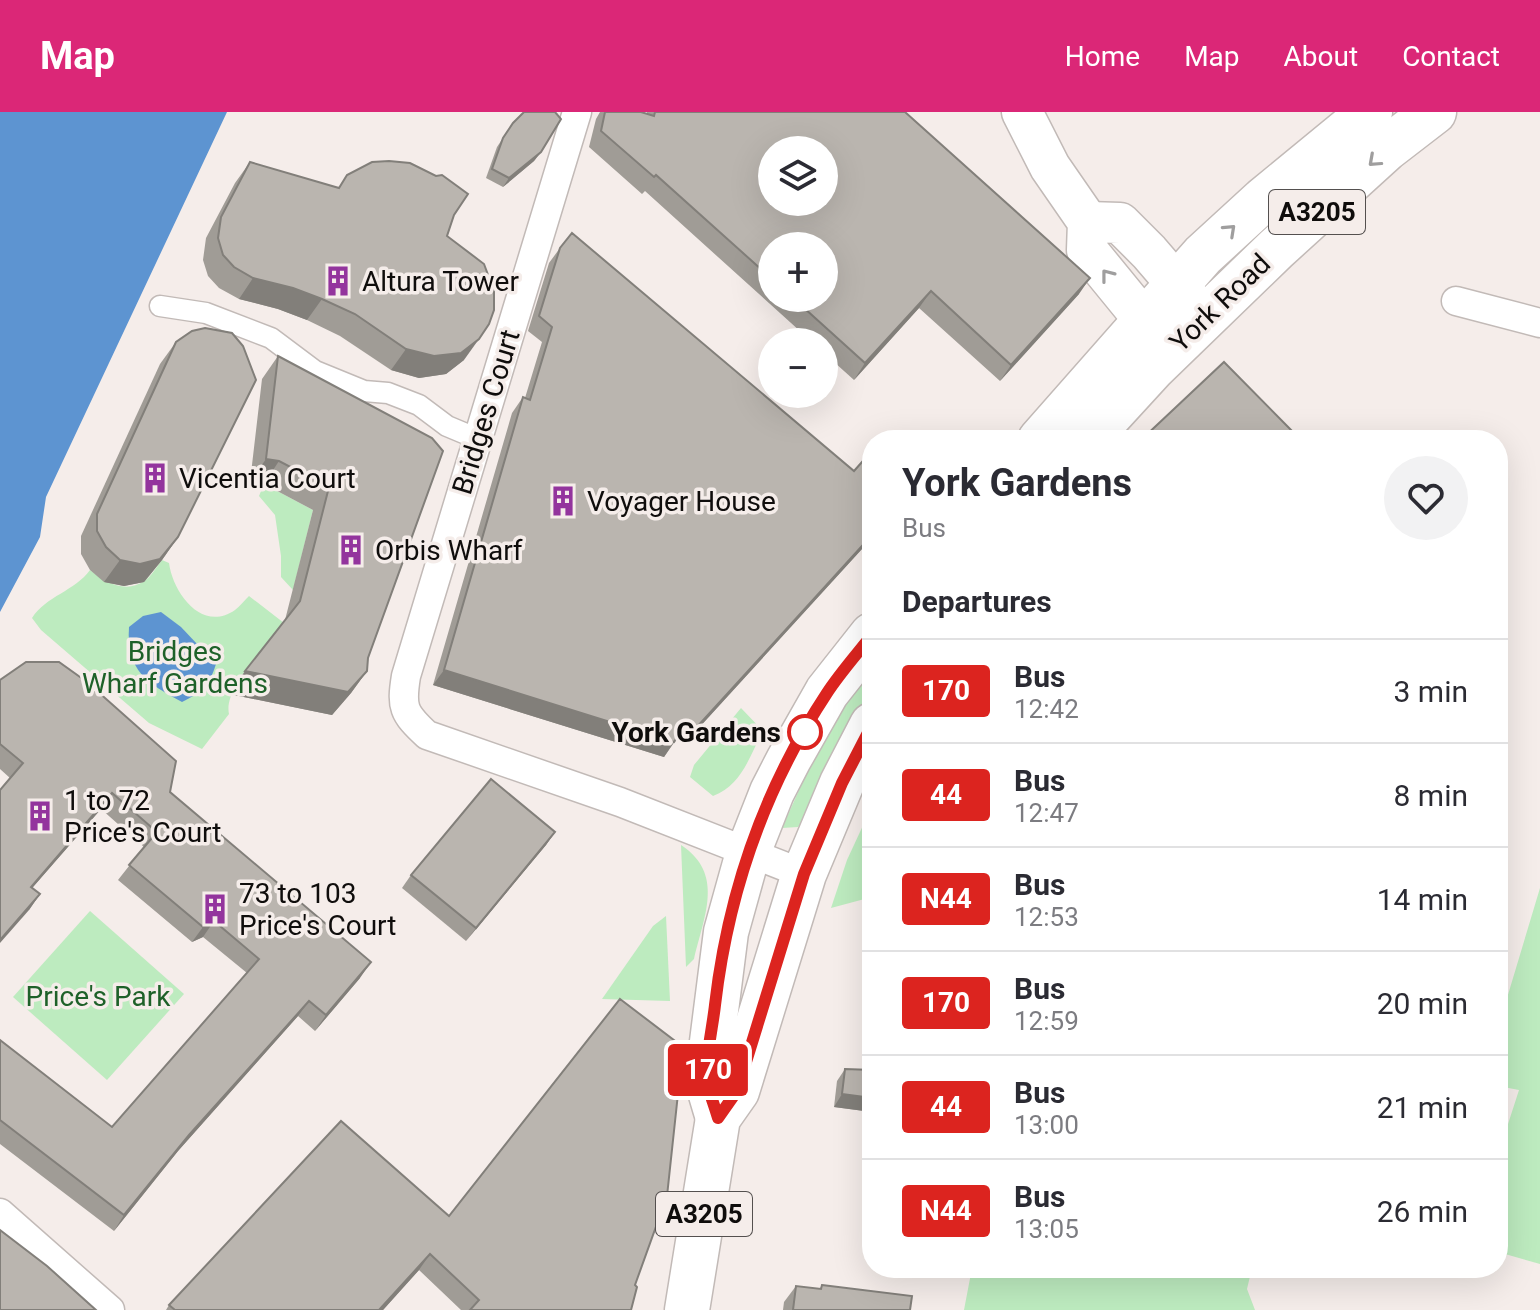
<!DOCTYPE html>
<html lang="en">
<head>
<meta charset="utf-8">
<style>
  :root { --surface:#fff; --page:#f2f2f3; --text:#2b2b33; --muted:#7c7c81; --line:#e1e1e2; --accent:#db2777 }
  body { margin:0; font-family:Roboto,sans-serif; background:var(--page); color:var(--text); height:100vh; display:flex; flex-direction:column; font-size:30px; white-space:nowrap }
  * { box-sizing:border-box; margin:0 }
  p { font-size:26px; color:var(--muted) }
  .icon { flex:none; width:44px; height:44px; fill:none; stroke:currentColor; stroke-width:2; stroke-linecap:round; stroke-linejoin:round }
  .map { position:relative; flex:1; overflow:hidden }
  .panel { position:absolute; left:862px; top:318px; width:646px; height:848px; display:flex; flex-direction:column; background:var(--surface); border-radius:32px; box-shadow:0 8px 32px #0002 }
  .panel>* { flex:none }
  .badge { padding:0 16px; border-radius:6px; font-size:28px; line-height:52px }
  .controls { position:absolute; left:758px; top:24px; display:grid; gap:16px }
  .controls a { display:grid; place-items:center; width:80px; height:80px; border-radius:50%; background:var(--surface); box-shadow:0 8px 32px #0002; font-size:40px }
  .map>.badge { position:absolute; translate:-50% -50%; box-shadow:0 0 0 4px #fff }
  h2 { padding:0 40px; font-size:30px; line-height:72px }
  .round { display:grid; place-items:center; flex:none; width:84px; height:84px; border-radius:42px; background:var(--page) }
  .overview { display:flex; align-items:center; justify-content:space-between; height:136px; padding:0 40px }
  h1 { font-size:38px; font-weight:700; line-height:60px }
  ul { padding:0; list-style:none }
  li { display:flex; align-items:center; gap:24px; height:104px; padding:0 40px; border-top:2px solid var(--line) }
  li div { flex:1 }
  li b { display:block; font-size:30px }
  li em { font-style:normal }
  li .badge { min-width:88px; font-weight:700; text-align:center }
  header { display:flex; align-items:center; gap:48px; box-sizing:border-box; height:112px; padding:0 40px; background:var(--accent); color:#fff }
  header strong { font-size:38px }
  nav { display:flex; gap:44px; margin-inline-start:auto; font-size:28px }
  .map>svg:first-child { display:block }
</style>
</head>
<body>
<header>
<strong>Map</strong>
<nav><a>Home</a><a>Map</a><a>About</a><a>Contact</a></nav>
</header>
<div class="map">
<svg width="1540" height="1198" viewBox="0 0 1540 1198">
  <rect width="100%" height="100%" fill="#f5edea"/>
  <g fill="#bdebbf">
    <polygon points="264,372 313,398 293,478 281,465 281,444 275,403 259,384"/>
    <path d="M162,448l7,3c4,30 33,70 66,47 5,-4 10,-10 14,-14l35,27c-16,21 -61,65 -55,91l-27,35 -53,-26 -108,-93 -9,-12c14,-22 43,-27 58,-48 14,12 36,24 54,11 7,-4 13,-15 18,-21z"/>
    <polygon points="872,548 872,577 837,638 808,703 798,715 782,716 822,627"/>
    <path d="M741,596l22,23c-14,26 -21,54 -50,65l-23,-19 4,-12z"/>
    <polygon points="872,694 872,785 831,796 847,748"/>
    <path d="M681,733c44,29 23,71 13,114l-8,8z"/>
    <polygon points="1540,776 1540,1152 1498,1140 1498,1043 1519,978 1498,974 1498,916"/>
    <polygon points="90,799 184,882 107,968 13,885"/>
    <polygon points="666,804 670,889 602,887 653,814"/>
    <polygon points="972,1156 1033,1156 1061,1159 1062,1156 1252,1156 1247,1177 1255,1198 964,1198"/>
  </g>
  <g fill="#5d94d1">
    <polygon points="0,0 227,0 46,385 40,425 0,500"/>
    <path d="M161,500l20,15 35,37c-6,20 -15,29 -34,38 -35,-19 -56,-31 -53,-75l14,-11z"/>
  </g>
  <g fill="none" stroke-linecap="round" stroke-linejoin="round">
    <g stroke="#c2bab7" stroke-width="23">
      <polyline id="pedestrian" points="160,194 206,201 271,226 315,259 364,279 388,281 419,293 447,314 478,327"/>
    </g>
    <g stroke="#c2bab7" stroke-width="31">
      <g id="minor">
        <path d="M577,0l-171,564c-5,31 -3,37 21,59l193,67 184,72"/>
        <polyline points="1456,189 1540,211"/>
        <polyline points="0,1101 110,1198"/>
      </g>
    </g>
    <g stroke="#c2bab7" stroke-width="43">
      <g id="secondary">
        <polyline points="1022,0 1050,55 1088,110 1087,138 1145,209 1168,231"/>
        <polyline points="1088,110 1120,111 1149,140 1198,197"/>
      </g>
    </g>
    <g stroke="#c2bab7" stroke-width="47">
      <g id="trunk">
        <polyline points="1040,328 1203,143 1263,88 1370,0"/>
        <polyline points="1087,328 1153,256 1276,137 1386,37 1434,0"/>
        <polyline points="718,1006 707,969 726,820 748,741 772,680 789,647 827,580 872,523"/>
        <polyline points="687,1198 718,1006 737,979 804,762 842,671 872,613"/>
      </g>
    </g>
    <use href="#pedestrian" stroke="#fff" stroke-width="20"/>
    <use href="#minor" stroke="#fff" stroke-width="28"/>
    <use href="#secondary" stroke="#fff" stroke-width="40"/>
    <use href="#trunk" stroke="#fff" stroke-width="44"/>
  </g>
  <g fill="#a09c96" fill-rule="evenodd">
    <path d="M600,0h41l6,2v-2h258l174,182 -79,87 -81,-73 -65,72 -30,-27v-11h-12l-167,-151 -3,3 -53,-47 7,-28zM772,134l52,52h-52z"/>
    <polygon points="513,11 541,40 534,49 503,75 486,66 497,35"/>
    <polygon points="250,50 338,76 454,103 447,124 464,248 446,262 419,266 391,258 340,224 307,208 278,197 239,187 219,176 208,164 203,148 206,126 235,71"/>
    <polygon points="560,136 854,359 872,359 872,426 685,631 678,625 664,645 433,573 512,301 523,285 525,286 542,230 528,219 549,151"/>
    <polygon points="176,230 178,425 162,448 144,470 124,474 104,470 90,458 81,442 81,424 160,252"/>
    <polygon points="278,244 432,326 368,546 367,559 351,581 332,603 229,582 285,508 313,398 264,372 250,370 262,267"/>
    <polygon points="0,568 170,680 360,866 315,919 298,904 178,1039 114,1119 0,1032 0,928 112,1015 247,861 203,825 192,830 118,768 144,735 101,697 32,776 40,782 29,798 10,666 0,657"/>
    <polygon points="555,720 546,733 466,829 402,776 411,763"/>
    <polygon points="845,957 872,958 872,1000 834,995 837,969"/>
    <polygon points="449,1104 635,1173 631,1198 461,1198 419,1158 383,1198 166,1198 169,1193"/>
    <polygon points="822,1173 910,1198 783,1198 784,1190 796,1174 820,1177"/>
  </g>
  <g fill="#827f7a">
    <polygon points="541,40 534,49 503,75 509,66"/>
    <polygon points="253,166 293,176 322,187 307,208 278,197 239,187"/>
    <polygon points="1090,166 1079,182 1000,269 1011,253"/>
    <polygon points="931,179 919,196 854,268 865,251"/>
    <polygon points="479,227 464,248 446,262 419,266 391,258 406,237"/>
    <polygon points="266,347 279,349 264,372 250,370"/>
    <polygon points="872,423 872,426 685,631 696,616"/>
    <polygon points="178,425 162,448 144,470 124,474 104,470 120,448"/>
    <polygon points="444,558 674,630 664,645 433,573"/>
    <polygon points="245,559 367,559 351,581 332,603 229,582"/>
    <polygon points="112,681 101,697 20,790 31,775"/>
    <polygon points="555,720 546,733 466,829 476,816"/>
    <polygon points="40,782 29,798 0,831 0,828"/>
    <polygon points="214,809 203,825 192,830 203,815"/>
    <polygon points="371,850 360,866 315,919 326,903"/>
    <polygon points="309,889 298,904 178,1039 114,1119 124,1103 189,1023"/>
    <polygon points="842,982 872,986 872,1000 834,995"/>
    <polygon points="430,1142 419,1158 383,1198 379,1198"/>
  </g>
  <g fill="#bab5af" stroke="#827f7a" stroke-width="2" fill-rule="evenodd">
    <polygon points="524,0 555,0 561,7 541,40 509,66 492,57 503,26 513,11"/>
    <path d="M605,0h36l13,4 1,-4h250l185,166 -79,87 -80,-74 -66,72 -72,-65h31v-52h-52v33l-116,-104 -2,2 -53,-46zM772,38h52v52h-52z"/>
    <polygon points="389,49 410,51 436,64 442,63 468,82 454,103 447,124 484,152 494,179 494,198 489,212 479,227 461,241 434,244 406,237 355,202 322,187 293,176 253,166 234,155 223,143 218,126 221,105 250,50 339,76 347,63 372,50"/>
    <polygon points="572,121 854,359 862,350 872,359 872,423 696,616 688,609 674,630 444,558 523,285 530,288 552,215 539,204 560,136"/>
    <polygon points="205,216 232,221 243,234 256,268 178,425 160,447 140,452 120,448 106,435 97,419 97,402 176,230 192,219"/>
    <polygon points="278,244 432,326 443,339 368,546 367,559 348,580 245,559 300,489 329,375 279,349 266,347"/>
    <polygon points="1224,250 1294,321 1286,328 1141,328"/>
    <polygon points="26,550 59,550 87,570 176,649 170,680 371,850 326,903 309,889 189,1023 124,1103 0,1008 0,928 112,1015 259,847 214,809 203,815 129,753 157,720 112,681 31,775 40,782 0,828 0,678 23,651 0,632 0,568"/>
    <polygon points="491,667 555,720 476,816 411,763"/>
    <polygon points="620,887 683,935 667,1084 635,1173 637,1175 631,1198 470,1198 479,1188 430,1142 379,1198 175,1198 169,1193 341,1009 449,1104"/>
    <polygon points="845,957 872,958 872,986 842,982"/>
    <polygon points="0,1118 47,1154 96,1198 0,1198"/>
    <polygon points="822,1173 912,1184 910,1198 793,1198 796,1174 821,1177"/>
  </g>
  <defs><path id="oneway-chevron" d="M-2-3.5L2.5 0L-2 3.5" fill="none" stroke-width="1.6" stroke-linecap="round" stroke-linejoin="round" transform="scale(2)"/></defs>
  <g stroke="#9f9e9e">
    <use href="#oneway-chevron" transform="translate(1374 49) rotate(138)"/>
    <use href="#oneway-chevron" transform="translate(1230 118) rotate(-43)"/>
    <use href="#oneway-chevron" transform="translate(1107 163) rotate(-128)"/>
  </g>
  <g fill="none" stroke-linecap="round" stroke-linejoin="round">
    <g stroke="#fff" stroke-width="18">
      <path id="line" d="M872,523c-15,19 -32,38 -45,58 -62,94 -99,200 -112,312 -2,20 -11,60 -8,78 3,12 8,24 11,35l19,-27 67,-217 38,-91 30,-58"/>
    </g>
    <use href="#line" stroke="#dc241f" stroke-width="12"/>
  </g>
  <defs>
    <g id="building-bare" transform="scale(2.4)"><path d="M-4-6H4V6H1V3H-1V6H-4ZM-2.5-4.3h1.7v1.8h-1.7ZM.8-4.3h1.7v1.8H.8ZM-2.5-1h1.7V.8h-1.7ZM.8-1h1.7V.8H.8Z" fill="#93349d" stroke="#f5edea" stroke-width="2.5" paint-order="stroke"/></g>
  </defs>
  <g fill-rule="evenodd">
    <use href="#building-bare" x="338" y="169"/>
    <use href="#building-bare" x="155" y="366"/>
    <use href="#building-bare" x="563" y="389"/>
    <use href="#building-bare" x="351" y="438"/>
    <use href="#building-bare" x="40" y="704"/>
    <use href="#building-bare" x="215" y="797"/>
  </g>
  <circle fill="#fff" stroke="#dc241f" stroke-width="4" cx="805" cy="620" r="16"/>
  <g text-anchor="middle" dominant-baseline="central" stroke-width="7" stroke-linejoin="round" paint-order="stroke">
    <g fill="#f5edea" stroke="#54504f" stroke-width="2">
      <rect x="1269" y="78" width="96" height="44" rx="6"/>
      <rect x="656" y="1080" width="96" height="44" rx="6"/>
    </g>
    <g font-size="26" font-weight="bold" fill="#0f0d0c">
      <text x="1317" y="100">A3205</text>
      <text x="704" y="1102">A3205</text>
    </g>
    <g font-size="28" fill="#0f0d0c" stroke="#f5edea" text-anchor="start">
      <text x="362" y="169">Altura Tower</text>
      <text x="179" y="366">Vicentia Court</text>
      <text x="587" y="389">Voyager House</text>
      <text x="375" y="438">Orbis Wharf</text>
      <text x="64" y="688">1 to 72<tspan x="64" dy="32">Price's Court</tspan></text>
      <text x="239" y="781">73 to 103<tspan x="239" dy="32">Price's Court</tspan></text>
    </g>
    <g font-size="28" fill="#0f0d0c" stroke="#f5edea">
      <text transform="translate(1220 191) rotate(-44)">York Road</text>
      <text transform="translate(486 300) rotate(-73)">Bridges Court</text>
    </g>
    <g font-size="28" fill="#1e6129" stroke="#f5edea">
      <text x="175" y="539">Bridges<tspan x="175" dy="32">Wharf Gardens</tspan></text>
      <text x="98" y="884">Price's Park</text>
    </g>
    <g font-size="28" font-weight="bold" fill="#0f0d0c" stroke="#f5edea" text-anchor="end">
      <text x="781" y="620">York Gardens</text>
    </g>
  </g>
</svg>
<div class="controls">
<a><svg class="icon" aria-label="layers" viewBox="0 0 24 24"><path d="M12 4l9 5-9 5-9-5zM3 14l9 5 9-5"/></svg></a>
<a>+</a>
<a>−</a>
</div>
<b class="badge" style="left:708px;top:958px;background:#dc241f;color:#fff">170</b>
<section class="panel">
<div class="overview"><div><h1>York Gardens</h1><p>Bus</p></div><a class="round"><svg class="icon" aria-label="heart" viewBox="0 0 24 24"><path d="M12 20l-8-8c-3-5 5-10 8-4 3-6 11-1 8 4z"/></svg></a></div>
<h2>Departures</h2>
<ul>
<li><span class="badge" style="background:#dc241f;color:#fff">170</span><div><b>Bus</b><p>12:42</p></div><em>3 min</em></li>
<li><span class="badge" style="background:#dc241f;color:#fff">44</span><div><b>Bus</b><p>12:47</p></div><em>8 min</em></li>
<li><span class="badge" style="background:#dc241f;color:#fff">N44</span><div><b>Bus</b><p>12:53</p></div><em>14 min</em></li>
<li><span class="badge" style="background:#dc241f;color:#fff">170</span><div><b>Bus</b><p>12:59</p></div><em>20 min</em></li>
<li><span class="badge" style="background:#dc241f;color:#fff">44</span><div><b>Bus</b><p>13:00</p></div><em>21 min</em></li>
<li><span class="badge" style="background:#dc241f;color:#fff">N44</span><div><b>Bus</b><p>13:05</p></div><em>26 min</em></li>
</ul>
</section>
</div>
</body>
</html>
